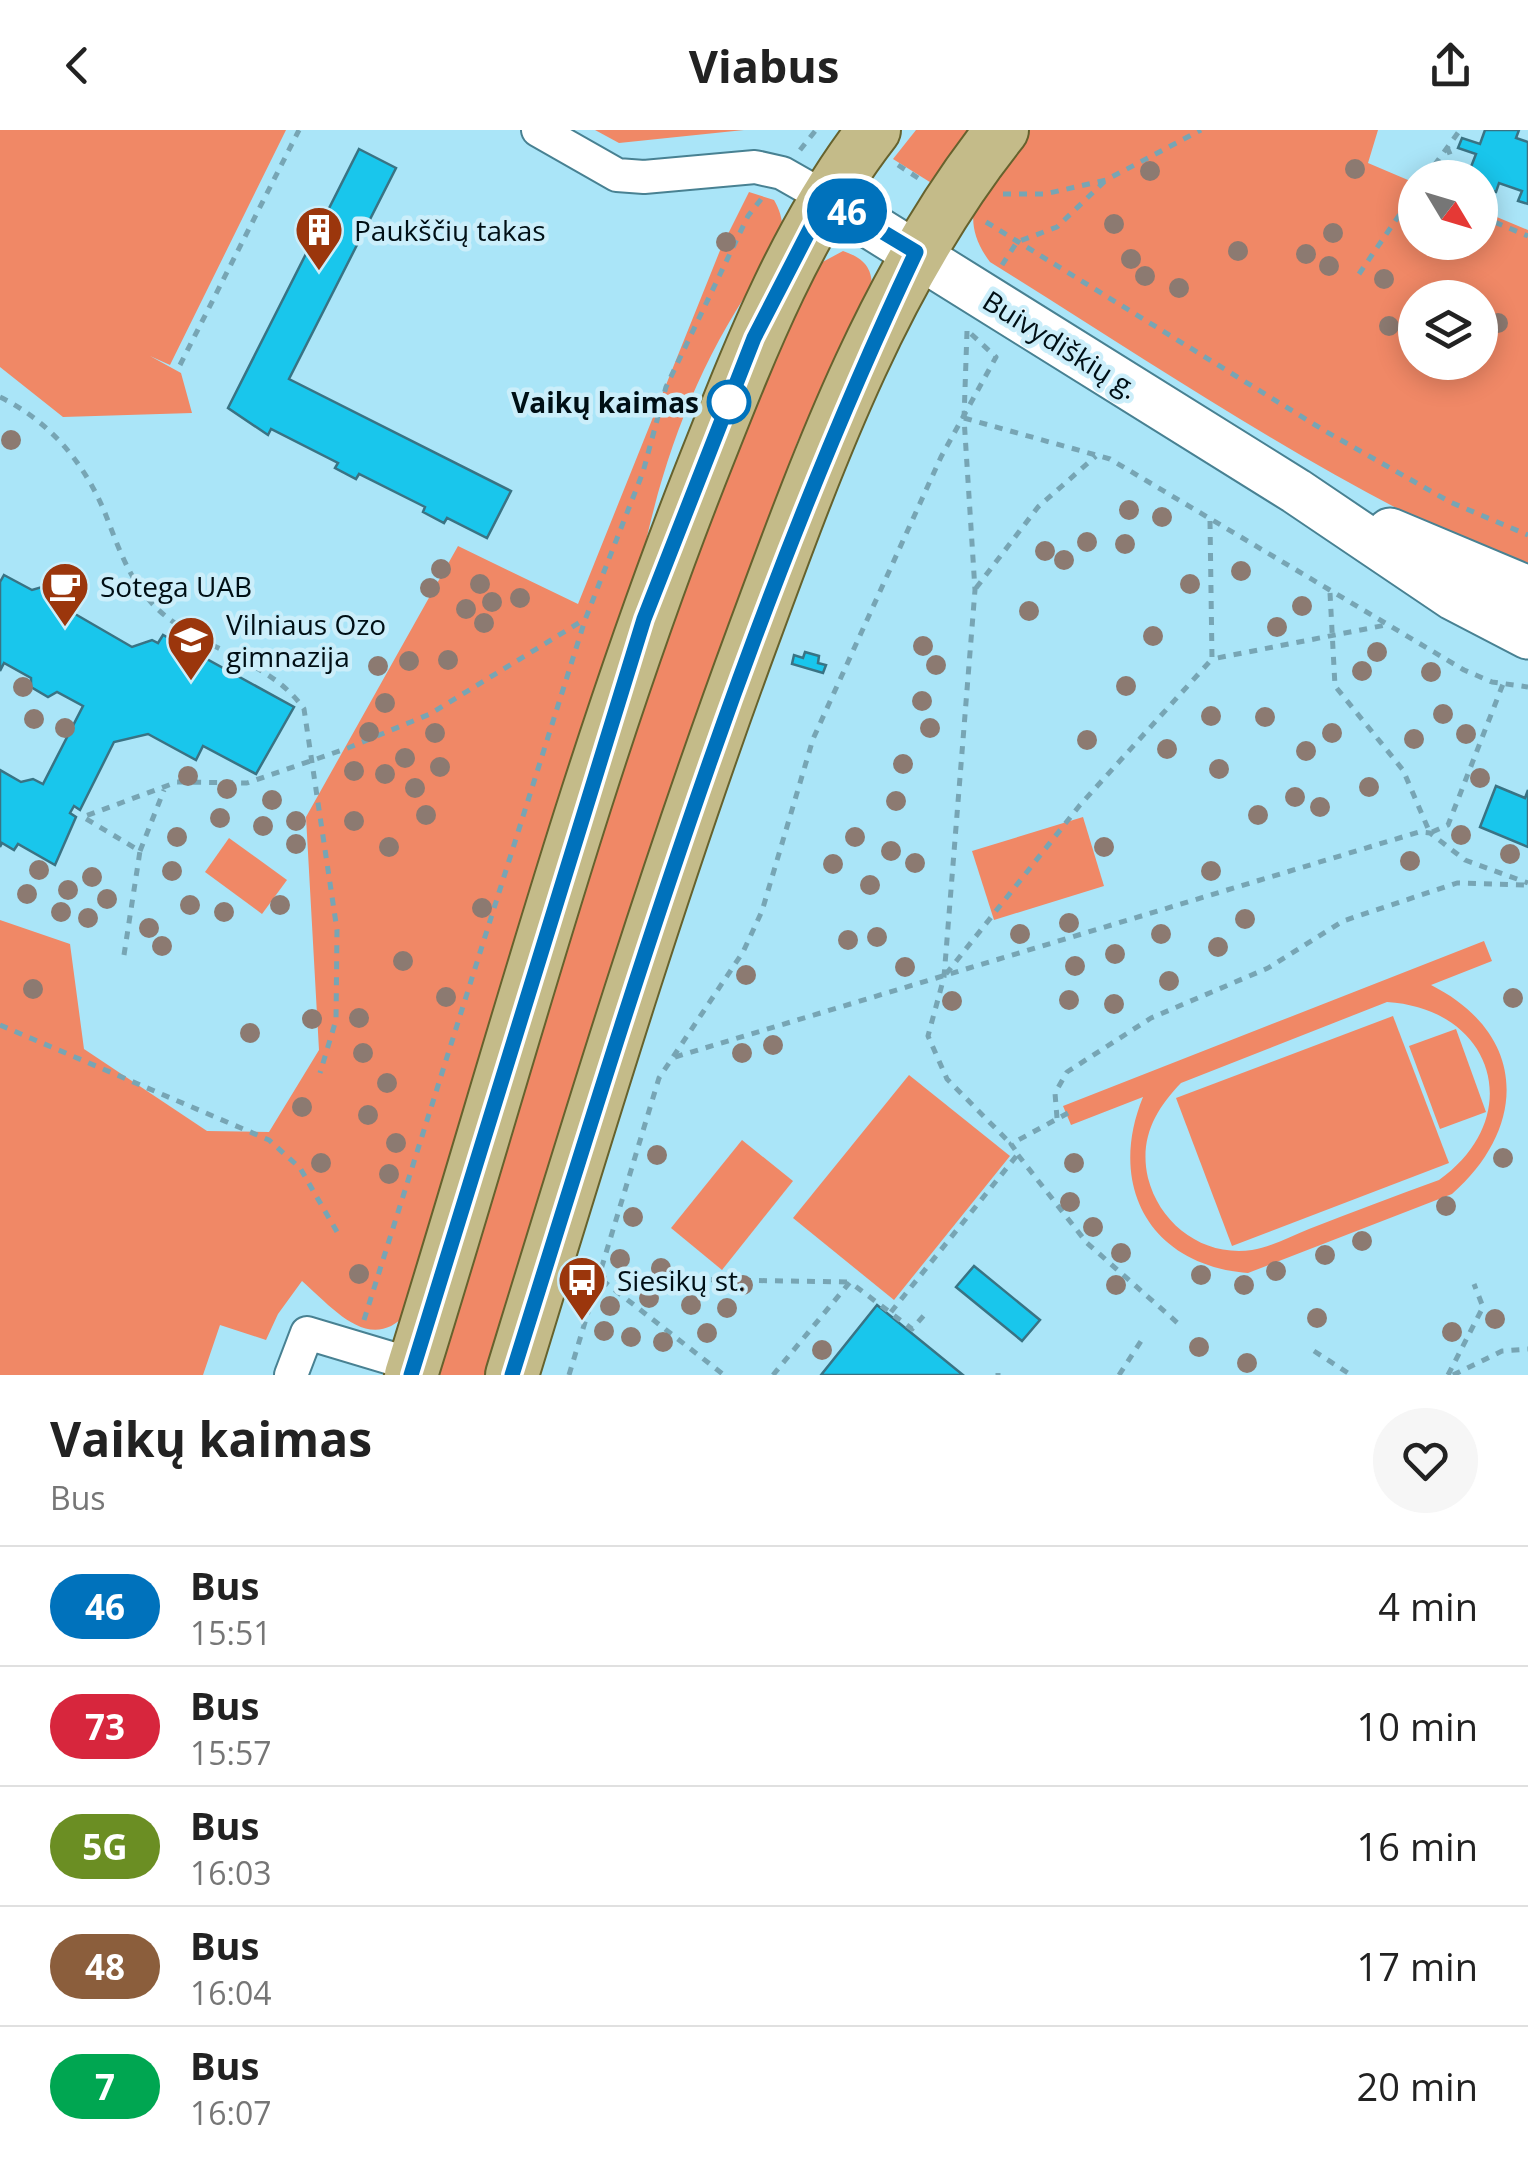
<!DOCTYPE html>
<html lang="en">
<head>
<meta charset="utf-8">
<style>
  :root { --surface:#fff; --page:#f6f6f6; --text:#222; --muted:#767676; --line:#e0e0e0 }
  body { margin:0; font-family:"Open Sans",sans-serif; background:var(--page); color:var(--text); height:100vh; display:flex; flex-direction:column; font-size:38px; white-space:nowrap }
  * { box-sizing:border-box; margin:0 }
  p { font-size:32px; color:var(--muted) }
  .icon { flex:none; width:55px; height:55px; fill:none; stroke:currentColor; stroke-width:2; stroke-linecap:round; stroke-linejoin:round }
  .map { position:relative; height:1245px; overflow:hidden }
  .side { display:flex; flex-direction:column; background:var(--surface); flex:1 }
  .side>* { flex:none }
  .badge { padding:0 20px; border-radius:32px; font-size:35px; line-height:65px }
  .needle { width:65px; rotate:128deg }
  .tools { position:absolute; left:1398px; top:30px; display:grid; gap:20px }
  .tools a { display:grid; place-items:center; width:100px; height:100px; border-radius:50%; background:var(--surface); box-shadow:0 5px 25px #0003; font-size:50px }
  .map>.badge { position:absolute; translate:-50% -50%; box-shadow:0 0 0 5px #fff }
  .round { display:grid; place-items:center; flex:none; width:105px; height:105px; border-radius:52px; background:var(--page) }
  .summary { display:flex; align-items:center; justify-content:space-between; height:170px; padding:0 50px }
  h1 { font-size:48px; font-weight:700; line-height:75px }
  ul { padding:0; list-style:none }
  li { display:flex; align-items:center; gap:30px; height:120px; padding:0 50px; border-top:2px solid var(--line) }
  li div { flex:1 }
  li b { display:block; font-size:38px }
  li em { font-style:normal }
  li .badge { min-width:110px; font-weight:700; text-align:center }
  header { display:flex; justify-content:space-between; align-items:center; height:130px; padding:0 50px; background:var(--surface); font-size:45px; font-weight:700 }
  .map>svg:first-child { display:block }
</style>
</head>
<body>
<header><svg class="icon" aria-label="back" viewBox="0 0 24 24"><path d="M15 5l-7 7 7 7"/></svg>Viabus<svg class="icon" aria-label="share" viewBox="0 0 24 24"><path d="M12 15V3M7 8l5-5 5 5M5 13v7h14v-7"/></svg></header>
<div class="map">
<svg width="1528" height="1245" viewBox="0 0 1528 1245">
  <rect width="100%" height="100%" fill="#aae5f8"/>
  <g fill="#f08866" fill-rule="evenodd">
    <polygon points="0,0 286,0 170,235 150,226 181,243 192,283 63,287 0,237"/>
    <polygon points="595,0 744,0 619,13"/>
    <polygon points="916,0 988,0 941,59 893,29"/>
    <path d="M1021,0h357l-10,33 47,20v59h65v-32l48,20v341c-190,-81 -363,-200 -538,-309 -40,-53 0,-87 31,-132zM1415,168h65v64h-65z"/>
    <path d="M749,62l25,8c11,19 12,39 -2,57 -69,94 -106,189 -130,302l-235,754c-37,42 -74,-5 -105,-32l-24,33 -12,26 -46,-15 -17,50h-203v-455l70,24 14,105 123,82 62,1 50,-82 -13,-233 152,-271 120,58 143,-356z"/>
    <path d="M843,121c23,8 30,18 29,41l-74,148 -71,188 -233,747h-65l261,-827 127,-283z"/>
    <polygon points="1083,687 1104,756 994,790 972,721"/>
    <polygon points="229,708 287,750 262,784 205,742"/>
    <path d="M1484,811l8,20 -61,24c97,49 97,142 21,209l-204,79c-99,-8 -141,-88 -105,-176l-72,28 -8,-19zM1387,872c108,7 140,115 52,178 -44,16 -87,32 -130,49 -18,7 -38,18 -57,21 -48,7 -92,-25 -104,-72 -9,-39 7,-68 33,-95z"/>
    <polygon points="1393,886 1449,1033 1232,1116 1176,968"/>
    <polygon points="1456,899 1486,982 1440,999 1409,916"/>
    <polygon points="909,945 1010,1026 894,1170 793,1088"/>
    <polygon points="742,1010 793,1051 722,1140 671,1098"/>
  </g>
  <g fill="#19c6ec" stroke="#397384" stroke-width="2.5">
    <polygon points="1485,0 1519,0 1516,8 1528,12 1528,74 1518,71 1522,61 1499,53 1496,62 1480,57 1483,47 1469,42 1476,24 1458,18 1462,8 1480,14"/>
    <polygon points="359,19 396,38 289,249 511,361 487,408 447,388 444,393 423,382 425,377 359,344 356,349 335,338 338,333 271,299 268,305 228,278"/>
    <polygon points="4,445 32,460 56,453 63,477 132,517 152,510 158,513 163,505 294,577 256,644 203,616 196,630 148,604 114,612 80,680 74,676 70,683 76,687 55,735 18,714 14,720 2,713 0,717 0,640 21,652 33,649 43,654 83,576 57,562 48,567 31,557 31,548 4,533 0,541 0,452"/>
    <polygon points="805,522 819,526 818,533 826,535 823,543 792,534 794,525 803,528"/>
    <polygon points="1496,656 1525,668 1528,660 1528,717 1480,697"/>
    <polygon points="974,1136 1040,1190 1022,1211 956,1157"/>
    <polygon points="877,1175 963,1245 821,1245"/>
  </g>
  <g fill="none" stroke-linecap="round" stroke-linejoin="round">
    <g stroke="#488192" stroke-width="36">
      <g id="street">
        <polyline points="538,0 617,45 644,47 755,37 782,43 826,68"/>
        <polyline points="291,1245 307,1203 414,1235"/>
      </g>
    </g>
    <g stroke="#488192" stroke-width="49">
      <g id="secondary">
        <polyline points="826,68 1296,361 1453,467 1528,506"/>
        <polyline points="1390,401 1528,459"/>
      </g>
    </g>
    <g stroke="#66622d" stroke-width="56">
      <g id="primary">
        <path d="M411,1245c93,-298 173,-603 287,-894 48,-121 95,-247 176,-351"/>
        <path d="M512,1245c76,-248 151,-496 241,-739 65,-176 131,-359 249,-506"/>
      </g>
    </g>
    <g stroke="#77a5b4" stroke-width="5" stroke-dasharray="8 8" stroke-linecap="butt">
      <polyline points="1447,17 1460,48"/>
      <polyline points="800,20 816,0"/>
      <polyline points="898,35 918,48"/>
      <polyline points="1425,48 1460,0"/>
      <polyline points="1003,64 1045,64 1106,50 1201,0"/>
      <polyline points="1480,77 1491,89"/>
      <polyline points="1480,86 1528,106"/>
      <polyline points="986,92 1325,301 1450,372 1528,405"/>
      <polyline points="1002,135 1017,112 1057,97 1106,50"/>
      <polyline points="1359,144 1415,62"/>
      <polyline points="967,201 964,288 975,460 944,847 928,906 947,949 1011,1014"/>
      <polyline points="180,235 299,0"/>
      <path d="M0,267c49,24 84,65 105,116 11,28 21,58 40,82 41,54 121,59 159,114l33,221 -1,90 -16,53"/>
      <polyline points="964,288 1110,329 1464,540 1492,552 1528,557"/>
      <polyline points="1210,391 1212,529 1386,495"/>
      <polyline points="976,458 1038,377 1096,326"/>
      <polyline points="1330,463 1335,556 1403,640 1430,703 1448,695 1503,554"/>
      <polyline points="140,721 164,660"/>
      <polyline points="124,825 140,721 83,687 177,652 247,653 348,618 430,584 582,491"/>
      <polyline points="946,844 1080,675 1212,529"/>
      <polyline points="0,895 269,1010 300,1038 340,1107"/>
      <polyline points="675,927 1419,702 1430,703 1465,730 1528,753"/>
      <polyline points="1057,988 1055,963 1067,942 1151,888 1268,838 1343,791 1457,753 1528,755"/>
      <polyline points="1018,1025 1087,1113 1181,1196"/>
      <polyline points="599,1148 850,1152"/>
      <polyline points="602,1150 724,1245"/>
      <polyline points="891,1182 1018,1024 1011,1014 1068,983"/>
      <polyline points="364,1190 585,490 643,342 666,257 748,86 762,68"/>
      <polyline points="1314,1221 1351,1245"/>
      <polyline points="998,1243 998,1245"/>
      <polyline points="569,1245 659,948 743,822 762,781 813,609 941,327 996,227 969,202"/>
      <polyline points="773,1245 850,1152 912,1199 925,1184"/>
      <polyline points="1119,1245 1145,1205"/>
      <polyline points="1448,1245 1483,1177 1474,1154"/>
      <polyline points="1453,1245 1502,1221 1528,1219"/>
    </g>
    <use href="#street" stroke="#fff" stroke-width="32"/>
    <use href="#secondary" stroke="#fff" stroke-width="45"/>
    <use href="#primary" stroke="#c4bb89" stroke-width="52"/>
  </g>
  <g fill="#8c7a71">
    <circle cx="1355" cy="39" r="10"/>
    <circle cx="1150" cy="41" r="10"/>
    <circle cx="1114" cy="94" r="10"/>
    <circle cx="1333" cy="103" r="10"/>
    <circle cx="726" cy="112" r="10"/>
    <circle cx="1238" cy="121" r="10"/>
    <circle cx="1306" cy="124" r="10"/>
    <circle cx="1131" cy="129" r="10"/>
    <circle cx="1329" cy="136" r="10"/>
    <circle cx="1145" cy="146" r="10"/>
    <circle cx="1384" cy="149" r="10"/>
    <circle cx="1179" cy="158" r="10"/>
    <circle cx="1498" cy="193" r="10"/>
    <circle cx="1389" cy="196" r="10"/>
    <circle cx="11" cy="310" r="10"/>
    <circle cx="1129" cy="380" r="10"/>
    <circle cx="1162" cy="387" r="10"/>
    <circle cx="1087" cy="412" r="10"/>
    <circle cx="1125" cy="414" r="10"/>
    <circle cx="1045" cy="421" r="10"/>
    <circle cx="1064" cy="430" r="10"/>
    <circle cx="441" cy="439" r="10"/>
    <circle cx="1241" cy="441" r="10"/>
    <circle cx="480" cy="454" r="10"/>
    <circle cx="1190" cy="454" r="10"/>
    <circle cx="430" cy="458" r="10"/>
    <circle cx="520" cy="468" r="10"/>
    <circle cx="492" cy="472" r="10"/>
    <circle cx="1302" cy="476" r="10"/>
    <circle cx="466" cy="479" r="10"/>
    <circle cx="1029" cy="481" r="10"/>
    <circle cx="484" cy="493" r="10"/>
    <circle cx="1277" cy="497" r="10"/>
    <circle cx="1153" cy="506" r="10"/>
    <circle cx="923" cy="516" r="10"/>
    <circle cx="1377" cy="522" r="10"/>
    <circle cx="448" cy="530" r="10"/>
    <circle cx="409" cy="531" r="10"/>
    <circle cx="936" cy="535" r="10"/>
    <circle cx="378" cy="536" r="10"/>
    <circle cx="1362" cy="541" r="10"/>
    <circle cx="1431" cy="542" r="10"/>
    <circle cx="1126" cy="556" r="10"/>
    <circle cx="23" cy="557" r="10"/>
    <circle cx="922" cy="571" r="10"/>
    <circle cx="385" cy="573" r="10"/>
    <circle cx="1443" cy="584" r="10"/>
    <circle cx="1211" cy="586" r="10"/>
    <circle cx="1265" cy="587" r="10"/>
    <circle cx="34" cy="589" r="10"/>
    <circle cx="65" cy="598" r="10"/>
    <circle cx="930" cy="598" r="10"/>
    <circle cx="369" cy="602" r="10"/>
    <circle cx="435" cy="603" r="10"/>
    <circle cx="1332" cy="603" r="10"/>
    <circle cx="1466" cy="604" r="10"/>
    <circle cx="1414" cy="609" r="10"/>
    <circle cx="1087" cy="610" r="10"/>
    <circle cx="1167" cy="619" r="10"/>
    <circle cx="1306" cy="621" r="10"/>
    <circle cx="405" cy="628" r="10"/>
    <circle cx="903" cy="634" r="10"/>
    <circle cx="440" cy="637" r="10"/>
    <circle cx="1219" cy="639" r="10"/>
    <circle cx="354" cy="641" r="10"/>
    <circle cx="385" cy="644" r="10"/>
    <circle cx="188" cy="646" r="10"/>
    <circle cx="1480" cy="648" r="10"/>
    <circle cx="1369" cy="657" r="10"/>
    <circle cx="415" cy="658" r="10"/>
    <circle cx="227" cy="659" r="10"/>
    <circle cx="1295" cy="667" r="10"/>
    <circle cx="272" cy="670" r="10"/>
    <circle cx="896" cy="671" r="10"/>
    <circle cx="1320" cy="677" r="10"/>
    <circle cx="426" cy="685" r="10"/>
    <circle cx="1258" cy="685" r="10"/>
    <circle cx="220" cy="688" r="10"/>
    <circle cx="296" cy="691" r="10"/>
    <circle cx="354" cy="691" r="10"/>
    <circle cx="263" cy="696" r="10"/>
    <circle cx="1461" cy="705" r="10"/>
    <circle cx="177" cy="707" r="10"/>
    <circle cx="855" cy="707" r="10"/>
    <circle cx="296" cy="714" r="10"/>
    <circle cx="389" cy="717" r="10"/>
    <circle cx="1104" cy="717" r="10"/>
    <circle cx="891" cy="721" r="10"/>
    <circle cx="1510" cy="724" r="10"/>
    <circle cx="1410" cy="731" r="10"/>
    <circle cx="915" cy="733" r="10"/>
    <circle cx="833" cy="734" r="10"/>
    <circle cx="39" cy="740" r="10"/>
    <circle cx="172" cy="741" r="10"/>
    <circle cx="1211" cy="741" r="10"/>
    <circle cx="92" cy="747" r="10"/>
    <circle cx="870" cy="755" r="10"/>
    <circle cx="68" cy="760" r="10"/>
    <circle cx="27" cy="764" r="10"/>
    <circle cx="107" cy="769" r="10"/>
    <circle cx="190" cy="775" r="10"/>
    <circle cx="280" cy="775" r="10"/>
    <circle cx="482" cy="778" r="10"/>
    <circle cx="61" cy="782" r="10"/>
    <circle cx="224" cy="782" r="10"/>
    <circle cx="88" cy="788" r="10"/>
    <circle cx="1245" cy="789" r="10"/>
    <circle cx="1069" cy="793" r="10"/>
    <circle cx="149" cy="798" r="10"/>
    <circle cx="1020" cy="804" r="10"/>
    <circle cx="1161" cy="804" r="10"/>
    <circle cx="877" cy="807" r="10"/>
    <circle cx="848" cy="810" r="10"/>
    <circle cx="162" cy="816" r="10"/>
    <circle cx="1218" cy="817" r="10"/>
    <circle cx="1115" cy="824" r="10"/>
    <circle cx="403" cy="831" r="10"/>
    <circle cx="1075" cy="836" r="10"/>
    <circle cx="905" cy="837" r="10"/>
    <circle cx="746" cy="845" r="10"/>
    <circle cx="1169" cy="851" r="10"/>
    <circle cx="33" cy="859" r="10"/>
    <circle cx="446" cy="867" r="10"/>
    <circle cx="1513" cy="868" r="10"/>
    <circle cx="1069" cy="870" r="10"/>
    <circle cx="952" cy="871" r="10"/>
    <circle cx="1114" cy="874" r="10"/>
    <circle cx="359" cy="888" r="10"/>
    <circle cx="312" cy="889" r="10"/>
    <circle cx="250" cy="903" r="10"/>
    <circle cx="773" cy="915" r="10"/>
    <circle cx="363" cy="923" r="10"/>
    <circle cx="742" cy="923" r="10"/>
    <circle cx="387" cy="953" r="10"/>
    <circle cx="302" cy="977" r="10"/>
    <circle cx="368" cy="985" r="10"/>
    <circle cx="396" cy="1013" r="10"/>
    <circle cx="657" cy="1025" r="10"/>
    <circle cx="1503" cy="1028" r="10"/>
    <circle cx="321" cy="1033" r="10"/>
    <circle cx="1074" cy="1033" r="10"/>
    <circle cx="389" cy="1044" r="10"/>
    <circle cx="1070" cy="1072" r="10"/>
    <circle cx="1446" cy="1076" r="10"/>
    <circle cx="633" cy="1087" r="10"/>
    <circle cx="1093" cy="1097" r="10"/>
    <circle cx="1362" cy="1111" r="10"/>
    <circle cx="1121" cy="1123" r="10"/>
    <circle cx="1325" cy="1125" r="10"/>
    <circle cx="620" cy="1129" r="10"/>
    <circle cx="661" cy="1138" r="10"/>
    <circle cx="1276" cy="1141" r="10"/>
    <circle cx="359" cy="1144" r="10"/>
    <circle cx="1201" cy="1145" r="10"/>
    <circle cx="743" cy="1155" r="10"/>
    <circle cx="1116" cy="1155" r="10"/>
    <circle cx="1244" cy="1155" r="10"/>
    <circle cx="649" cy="1168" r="10"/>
    <circle cx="691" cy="1175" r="10"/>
    <circle cx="610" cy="1176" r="10"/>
    <circle cx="727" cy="1178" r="10"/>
    <circle cx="1317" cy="1188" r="10"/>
    <circle cx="1495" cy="1189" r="10"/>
    <circle cx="604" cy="1201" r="10"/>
    <circle cx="1452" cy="1202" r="10"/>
    <circle cx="707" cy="1203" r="10"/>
    <circle cx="631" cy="1207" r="10"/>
    <circle cx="663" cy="1212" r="10"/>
    <circle cx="1199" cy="1217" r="10"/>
    <circle cx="822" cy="1220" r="10"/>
    <circle cx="1247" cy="1233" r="10"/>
  </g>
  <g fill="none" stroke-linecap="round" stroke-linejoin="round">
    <g stroke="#fff" stroke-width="22">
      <path id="line" d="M411,1245l233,-756 110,-281 72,-140 90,54c-171,361 -285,742 -404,1123"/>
    </g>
    <use href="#line" stroke="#0072bc" stroke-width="15"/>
  </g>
  <defs>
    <g id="building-pin" transform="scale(2.5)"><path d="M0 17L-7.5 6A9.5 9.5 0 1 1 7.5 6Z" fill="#9b360c" stroke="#cbeefa"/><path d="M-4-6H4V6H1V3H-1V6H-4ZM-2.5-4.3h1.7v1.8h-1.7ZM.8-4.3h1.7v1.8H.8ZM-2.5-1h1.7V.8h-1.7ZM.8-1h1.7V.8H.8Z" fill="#fff"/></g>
    <g id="cafe-pin" transform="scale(2.5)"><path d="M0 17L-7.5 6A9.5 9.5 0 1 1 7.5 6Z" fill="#9b360c" stroke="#cbeefa"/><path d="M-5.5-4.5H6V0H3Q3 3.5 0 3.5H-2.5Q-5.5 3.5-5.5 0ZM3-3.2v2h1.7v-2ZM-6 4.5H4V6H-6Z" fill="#fff"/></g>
    <g id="school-pin" transform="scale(2.5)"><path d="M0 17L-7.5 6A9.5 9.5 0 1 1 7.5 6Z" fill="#9b360c" stroke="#cbeefa"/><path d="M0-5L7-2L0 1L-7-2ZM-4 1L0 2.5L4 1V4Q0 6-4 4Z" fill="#fff"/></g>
    <g id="bus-pin" transform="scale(2.5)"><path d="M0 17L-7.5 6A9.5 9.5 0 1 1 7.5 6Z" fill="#9b360c" stroke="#cbeefa"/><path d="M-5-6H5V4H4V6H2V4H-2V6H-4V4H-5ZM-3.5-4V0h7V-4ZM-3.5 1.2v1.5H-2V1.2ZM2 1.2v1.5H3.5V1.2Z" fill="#fff"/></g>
  </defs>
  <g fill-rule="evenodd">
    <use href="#building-pin" x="319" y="100"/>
    <use href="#cafe-pin" x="65" y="456"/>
    <use href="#school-pin" x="191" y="510"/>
    <use href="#bus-pin" x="582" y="1150"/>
  </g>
  <circle fill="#fff" stroke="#0072bc" stroke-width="5" cx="729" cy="272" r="20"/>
  <g text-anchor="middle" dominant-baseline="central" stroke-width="9" stroke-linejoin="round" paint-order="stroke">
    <g font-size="28" fill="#000f15" stroke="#cbeefa" text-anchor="start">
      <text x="354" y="100">Paukščių takas</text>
      <text x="100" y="456">Sotega UAB</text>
      <text x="226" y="494">Vilniaus Ozo<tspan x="226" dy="32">gimnazija</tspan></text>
      <text x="617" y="1150">Siesikų st.</text>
    </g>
    <g font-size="28" fill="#000f15" stroke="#cbeefa">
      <text transform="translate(1061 214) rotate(32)">Buivydiškių g.</text>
    </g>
    <g font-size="28" font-weight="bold" fill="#000f15" stroke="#cbeefa" text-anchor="end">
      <text x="699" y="272">Vaikų kaimas</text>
    </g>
  </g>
</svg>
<div class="tools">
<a><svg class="needle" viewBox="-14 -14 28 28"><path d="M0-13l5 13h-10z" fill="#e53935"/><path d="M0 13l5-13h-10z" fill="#767676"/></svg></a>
<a><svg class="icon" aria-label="layers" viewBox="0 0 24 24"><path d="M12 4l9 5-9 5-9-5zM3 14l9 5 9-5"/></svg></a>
</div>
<b class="badge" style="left:847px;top:81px;background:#0072bc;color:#fff">46</b>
</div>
<section class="side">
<div class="summary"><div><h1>Vaikų kaimas</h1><p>Bus</p></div><a class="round"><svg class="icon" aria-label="heart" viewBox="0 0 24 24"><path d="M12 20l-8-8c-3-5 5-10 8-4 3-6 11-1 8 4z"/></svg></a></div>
<ul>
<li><span class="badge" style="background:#0072bc;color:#fff">46</span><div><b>Bus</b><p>15:51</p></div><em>4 min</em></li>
<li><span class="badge" style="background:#d7263d;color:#fff">73</span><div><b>Bus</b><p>15:57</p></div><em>10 min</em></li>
<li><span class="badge" style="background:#6b8e23;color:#fff">5G</span><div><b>Bus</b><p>16:03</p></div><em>16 min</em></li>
<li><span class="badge" style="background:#8b5e3c;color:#fff">48</span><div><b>Bus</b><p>16:04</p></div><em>17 min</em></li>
<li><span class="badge" style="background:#00a651;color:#fff">7</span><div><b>Bus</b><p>16:07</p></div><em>20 min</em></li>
</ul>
</section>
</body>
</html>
